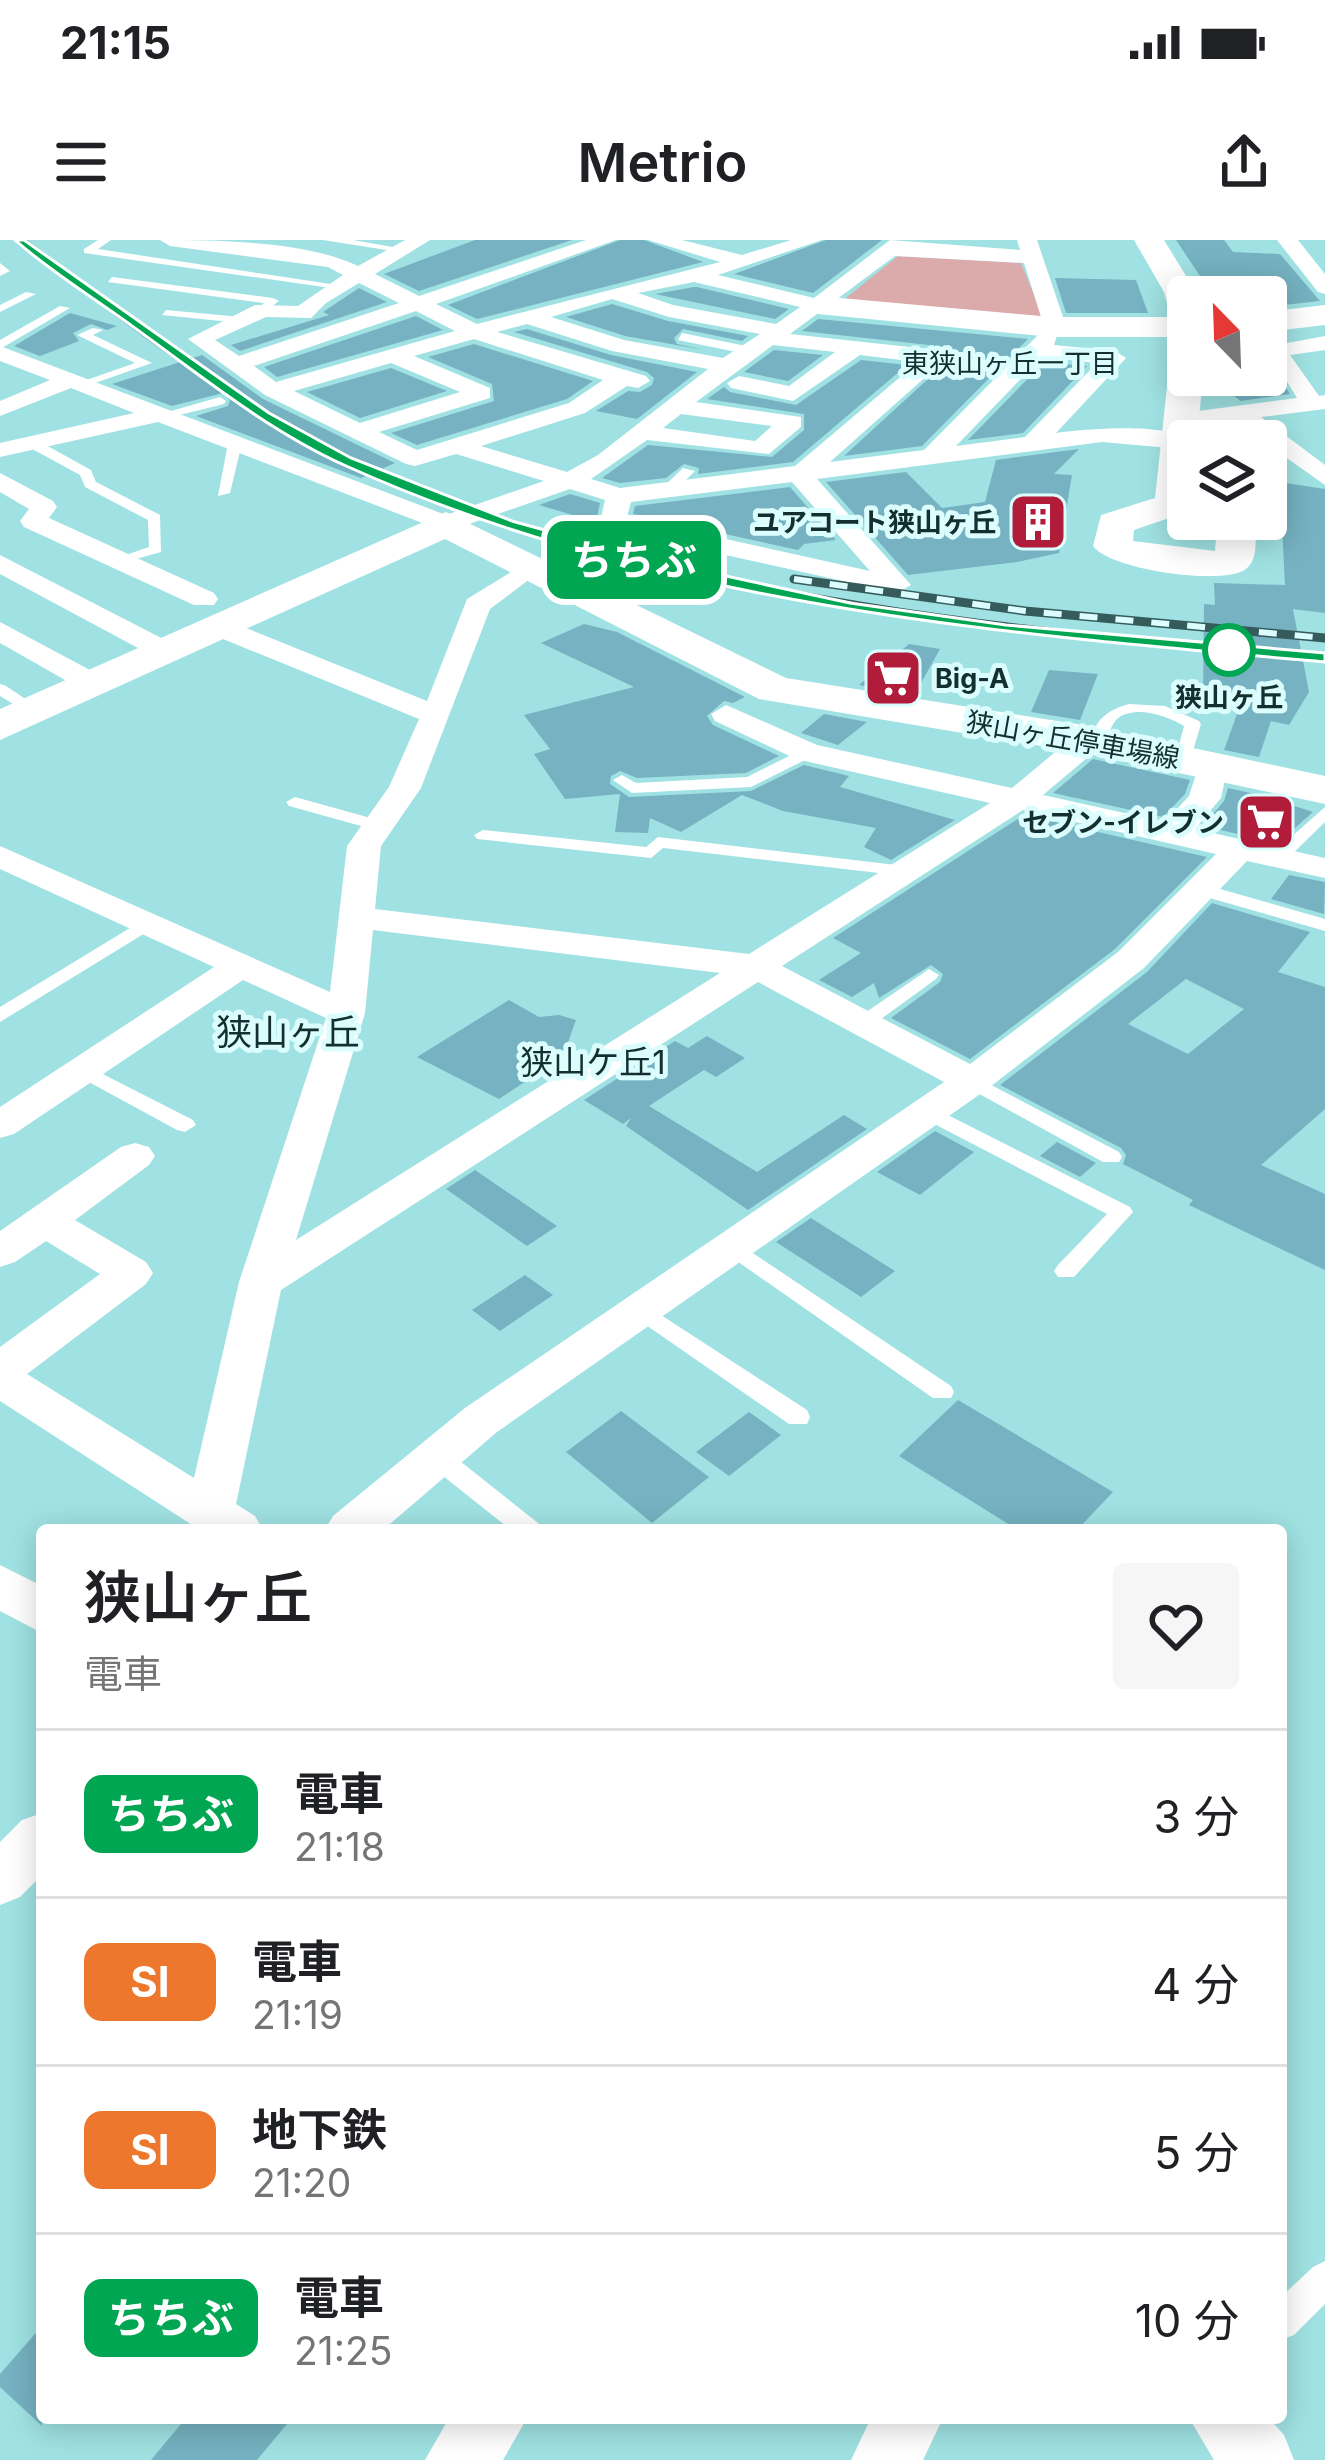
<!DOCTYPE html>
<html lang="ja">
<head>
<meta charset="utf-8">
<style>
  :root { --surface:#fff; --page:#f6f6f6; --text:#202124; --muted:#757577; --line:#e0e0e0 }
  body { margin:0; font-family:Inter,"Noto Sans JP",sans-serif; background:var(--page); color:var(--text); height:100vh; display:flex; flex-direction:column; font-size:45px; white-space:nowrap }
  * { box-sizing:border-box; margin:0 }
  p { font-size:39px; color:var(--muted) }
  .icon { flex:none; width:66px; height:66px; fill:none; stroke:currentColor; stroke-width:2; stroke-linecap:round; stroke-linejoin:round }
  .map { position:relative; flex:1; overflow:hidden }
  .drawer { position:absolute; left:36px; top:1284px; width:1251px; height:900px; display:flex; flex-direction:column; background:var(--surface); border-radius:12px; box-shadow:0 6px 30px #0003 }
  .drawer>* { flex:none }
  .badge { padding:0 24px; border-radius:18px; font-size:42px; line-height:78px }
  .needle { width:78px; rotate:337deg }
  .fabs { position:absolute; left:1167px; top:36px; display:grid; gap:24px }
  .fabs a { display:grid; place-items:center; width:120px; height:120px; border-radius:12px; background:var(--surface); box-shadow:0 6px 30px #0003; font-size:60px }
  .map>.badge { position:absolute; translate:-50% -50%; box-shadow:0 0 0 6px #fff }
  .round { display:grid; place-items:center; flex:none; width:126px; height:126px; border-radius:12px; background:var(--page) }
  .head { display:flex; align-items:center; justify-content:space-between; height:204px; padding:0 48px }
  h1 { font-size:57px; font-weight:600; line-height:90px }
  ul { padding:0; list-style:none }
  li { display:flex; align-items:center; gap:36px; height:168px; padding:0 48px; border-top:3px solid var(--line) }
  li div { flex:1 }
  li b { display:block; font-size:45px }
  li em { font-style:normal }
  li .badge { min-width:132px; font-weight:700; text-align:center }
  .status { display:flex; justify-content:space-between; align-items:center; height:84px; padding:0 60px; background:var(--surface); direction:ltr }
  .status svg { height:33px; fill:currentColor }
  header { display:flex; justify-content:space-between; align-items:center; height:156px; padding:0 48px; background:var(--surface); font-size:54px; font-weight:600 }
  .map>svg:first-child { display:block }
</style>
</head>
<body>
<div class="status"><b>21:15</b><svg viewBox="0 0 49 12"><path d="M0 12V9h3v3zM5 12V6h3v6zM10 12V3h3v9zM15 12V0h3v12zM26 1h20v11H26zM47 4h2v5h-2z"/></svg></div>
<header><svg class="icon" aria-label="menu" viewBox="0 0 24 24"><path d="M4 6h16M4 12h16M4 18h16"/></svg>Metrio<svg class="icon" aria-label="share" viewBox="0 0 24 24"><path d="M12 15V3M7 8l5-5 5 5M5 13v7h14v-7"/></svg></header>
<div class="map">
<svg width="1325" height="2220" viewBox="0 0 1325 2220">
  <rect width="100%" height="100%" fill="#a0e2e3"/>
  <polygon fill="#dbaaab" points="898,16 1021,23 1043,77 842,61"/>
  <g fill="#76b2c2" fill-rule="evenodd">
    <polygon points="475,0 572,0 419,51 384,34"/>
    <polygon points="620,0 644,0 703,22 477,79 448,65"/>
    <polygon points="826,0 882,0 813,53 734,34"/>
    <polygon points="1176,0 1224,0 1233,12 1280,14 1320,61 1266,67 1266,57 1214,57"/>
    <polygon points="1055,38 1136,40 1148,73 1066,73"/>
    <polygon points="694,47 697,47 789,69 775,79 655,54"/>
    <polygon points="359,48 387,62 240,111 231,105 329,75 323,72"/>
    <polygon points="612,64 668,81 748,96 742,101 683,89 674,98 677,104 705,110 625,96 566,77"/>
    <polygon points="70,73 117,86 107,90 91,84 73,93 79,101 40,116 14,106"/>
    <polygon points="416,76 443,90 277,137 264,127"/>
    <polygon points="818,79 1028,99 922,206 844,216 952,117 938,106 802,91"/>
    <polygon points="527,89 611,115 697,132 637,179 596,171 628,151 640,152 652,145 654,138 647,132 514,92"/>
    <polygon points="474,104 593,141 567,159 417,205 391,193 494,161 492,144 428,117"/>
    <polygon points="774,110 823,115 788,141 744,132"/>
    <polygon points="202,115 263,159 395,223 361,238 196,176 228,166 230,160 223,153 172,166 112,144"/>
    <polygon points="861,120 907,125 793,222 698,234 699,228 684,224 666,238 620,243 602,238 648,205 772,217 804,190 804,174 707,159 724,147 730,152 796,165"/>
    <polygon points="1044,122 1087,126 1023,193 968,200"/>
    <polygon points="391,128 447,151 360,178 307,152"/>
    <polygon points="1259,135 1278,135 1290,154 1241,161 1215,142 1264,141"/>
    <polygon points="1079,209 1054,234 1072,235 1059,313 1017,322 908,335 826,242 906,232 942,268 985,262 996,220"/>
    <polygon points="1286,243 1325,249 1325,373 1293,369 1309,452 1289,485 1271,481 1259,517 1224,510 1241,463 1203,459 1204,364 1215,365 1214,343 1285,345 1280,247 1286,247"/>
    <polygon points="790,247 836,300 804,304 798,310 633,274 635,266"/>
    <polygon points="570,254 600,263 596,282 539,265"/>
    <polygon points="584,384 617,392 745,457 733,463 724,461 707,476 713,485 779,516 746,533 637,538 620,531 611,536 610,544 629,557 751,551 804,525 849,536 840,547 955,580 891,620 864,607 876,588 783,571 742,555 681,592 650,578 648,593 615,592 620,554 565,559 534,514 550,509 524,475 634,447 541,403"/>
    <polygon points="909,404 940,409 915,454 859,445"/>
    <polygon points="1049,430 1098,434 1080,480 1031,472"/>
    <polygon points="824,474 867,482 838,505 801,493"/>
    <polygon points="1093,519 1190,540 1185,554 1163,577 1053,553"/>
    <polygon points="1228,548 1264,556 1313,572 1278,603 1203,586 1224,561"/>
    <polygon points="1024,575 1207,617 1115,709 970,819 891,778 940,742 943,734 931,725 879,758 874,743 852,757 819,740 861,713 833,698"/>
    <polygon points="1289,635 1325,642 1324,674 1271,659"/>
    <path d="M1212,663l98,29 -32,40 47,15v122l-64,56 64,29v76l-136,-65 4,-5 -70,-36 3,-9 -5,-7 -121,-63 147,-113zM1186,739l58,30 -56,45 -60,-30z"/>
    <polygon points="509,760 539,777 559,775 576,780 558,830 547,836 540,832 499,859 417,817"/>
    <polygon points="707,796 745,818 716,837 704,830 649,866 757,932 844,875 867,889 748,970 626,886 631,878 623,884 584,860 675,801 688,808"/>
    <polygon points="935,891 974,912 920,955 877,932"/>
    <polygon points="1057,902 1096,923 1080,937 1040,916"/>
    <polygon points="475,930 557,986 527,1006 446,949"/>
    <polygon points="811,978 895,1031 861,1057 776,1002"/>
    <polygon points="525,1035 553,1055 500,1091 472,1070"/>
    <polygon points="958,1160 1113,1252 1077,1290 1018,1290 899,1216"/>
    <polygon points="621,1171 709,1237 652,1283 566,1212"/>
    <polygon points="749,1172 781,1195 729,1236 696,1212"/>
    <polygon points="42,2086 42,2186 0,2147 0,2134"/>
    <polygon points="186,2178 292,2178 257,2220 151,2220"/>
  </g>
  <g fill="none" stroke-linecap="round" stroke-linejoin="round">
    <g fill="#fff" fill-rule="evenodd">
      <polygon points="98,0 111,0 98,9 344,46 338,49 84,13 84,9"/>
      <polygon points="323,0 353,0 404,9 399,12"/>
      <polygon points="0,23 10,31 0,36"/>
      <polygon points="112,37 273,58 279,61 263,73 257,70 264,63 108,42"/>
      <polygon points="26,52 36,54 0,72 0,65"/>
      <polygon points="60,66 70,68 0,109 0,100"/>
      <polygon points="166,70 241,77 247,80 241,83 162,75"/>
      <polygon points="93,88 103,90 93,95 152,123 81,148 81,142 135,123 77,95"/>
      <polygon points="682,93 751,107 757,111 751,115 678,100"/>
      <polygon points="220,157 226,161 224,164 163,179 157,175"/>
      <polygon points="25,199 35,199 91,230 96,242 160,275 161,312 111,326 111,320 149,307 148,280 85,247 80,235 25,205"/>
      <polygon points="235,199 242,203 230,253 218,256 228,203"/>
      <polygon points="683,228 695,231 670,256 660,256 660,250"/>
      <polygon points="0,444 6,446 42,470 28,473 0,456"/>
      <path d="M1129,464l36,2 34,15 2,3 -12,40 -14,-4 9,-34c-16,-10 -50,-22 -67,-7 -7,7 -9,19 -12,28h-12c-3,-25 14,-37 36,-43z"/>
      <polygon points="807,507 815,512 813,516 751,547 632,553 613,540 622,535 636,543 747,537"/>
      <polygon points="295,557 385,582 388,586 379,591 289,566 286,562"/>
      <polygon points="1325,567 1325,582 1284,622 1272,622 1272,614"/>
      <polygon points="483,590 646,607 658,597 905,626 914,631 905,636 663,608 651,618 477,599 474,595"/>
      <polygon points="1199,643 1325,679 1325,691 1192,653 1192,645"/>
      <polygon points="148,677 155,679 155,687 0,782 0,767"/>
      <polygon points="929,729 939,735 936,739 870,787 856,787 856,779"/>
      <polygon points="83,824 193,880 196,885 185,892 177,890 76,835 73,830"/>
      <polygon points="972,835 1119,912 1122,917 1119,922 1103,922 965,846 962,841 965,836"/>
      <polygon points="928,865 1130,967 1133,972 1074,1037 1058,1037 1054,1031 1058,1025 1107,974 921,877 917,872 921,867"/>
      <polygon points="732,999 951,1146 954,1152 951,1158 933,1158 724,1012 721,1007"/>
      <polygon points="641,1062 807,1170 810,1177 807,1184 789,1184 633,1076 629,1070 633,1064"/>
      <polygon points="437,1207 446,1210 538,1283 542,1290 511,1290 428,1224 424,1217 428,1210"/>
      <polygon points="1325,2021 1325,2064 1294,2095 1281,2100 1281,2057 1313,2027"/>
    </g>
    <g fill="#fff" fill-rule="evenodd">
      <path d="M160,0c58,0 146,1 198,26l47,-26h25l-55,34 44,22 167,-56h30l-180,64 41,20 243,-62 -72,-22h34l60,15 49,-15h31l-104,35 96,23 76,-58 130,10 -3,-10h20l26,77 -9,28 61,6 11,7 -70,75c33,-4 109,-11 137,8l-12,8 -79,-7 -285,37 94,106 -14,8 -293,-65 -4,-6 5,-22 -35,-11 -124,43 -288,-110 -158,35v-14l134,-30 -63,-25 -71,28v-15l50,-21 -50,-19v-15l446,169 98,-34 -88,-27 -41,12 -9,-2 -141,-69 -77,-56 67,-34 43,1 45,-31 -15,-8 -158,-21zM895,16l129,7 17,54 -3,18 -114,115 -94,12 118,-105 -11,-7 -147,-16zM694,42l4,1 102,24 -24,17 -103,-19 -35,-12zM359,43l40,20 -160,53 -24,-16 51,-23 45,1 15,-15zM612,59l57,18 91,17 -37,24 -99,-18 -73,-23zM416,71l39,20 -179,51 -22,-16zM527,84l85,27 96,18 -110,86 -31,17 -86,-26 104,-33 42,-27 11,2 12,-7 -4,-5 -149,-44zM474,99l129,41 -34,23 -152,47 -38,-18 111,-34v-10l-76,-32zM773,105l62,7 -46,34 -50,-10 -12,7 4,5 62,13 67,-46 58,7 -123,104 -175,22 -29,-9 56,-39 122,14 32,-27v-10l-105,-15zM1042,117l55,6 -72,74 -69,9zM391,123l69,29 -100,31 -66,-32zM681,174l91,12 -17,15 -92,-13zM792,242l78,89 -243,-54 4,-15z"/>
      <polygon points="1277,0 1298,0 1325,34 1325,54 1318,52"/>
      <polygon points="1325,96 1325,110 1290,115 1319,156 1325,155 1325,169 1261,177 1325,225 1325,245 1234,181 1183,187 1171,180 1183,173 1297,158 1266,107"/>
      <polygon points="0,233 53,261 57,267 49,278 214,353 218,359 214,365 194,365 24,287 20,281 29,269 0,252"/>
      <polygon points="0,315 173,404 178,410 163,419 153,416 0,334"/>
      <path d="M529,321l14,8 -53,40 -69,179 -40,58 -6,63 374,45 241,-151 -194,-44 -81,-38 -4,-7 15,-9 91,40 195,43 66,-55h22l5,7 -5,7 -57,48 122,27 24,-26 12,-37h22l5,7 -7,32 -26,31 130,29v20l-78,-17 -103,107 -158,122 -489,342 -114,98h-58l8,-14 132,-108 479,-326 -186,-100 -477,308 -45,214 19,12 8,14h-63l-200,-129v-54l100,-73 -54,-33 -31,21 -15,5v-36l121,-84 14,-4 14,4 6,9 -6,9 -74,55 71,42 7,11 -7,11 -119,90 167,104 45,-196 87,-264 -83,-38 -229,154 -14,4v-31l214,-140 -214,-98v-23l330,146 17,-146 42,-59 30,-68 -213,-87 -4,-6 14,-9 10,3 201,81 40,-102zM1023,570l193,44 -98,98 -148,112 -188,-98zM373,690l347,43 -424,267 69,-227z"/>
      <polygon points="0,382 103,437 107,443 103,449 81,449 0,403"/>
      <polygon points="0,1325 42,1346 42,1393 0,1371"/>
      <polygon points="42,1573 42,1635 20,1657 0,1665 0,1602 22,1580"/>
      <polygon points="449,2178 527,2178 503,2220 425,2220"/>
      <polygon points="871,2178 943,2178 923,2220 851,2220"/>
      <polygon points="1189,2178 1269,2178 1284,2195 1294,2220 1214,2220"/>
    </g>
    <g fill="#fff" fill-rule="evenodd">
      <polygon points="1134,0 1164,0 1196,52 1197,57 1188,57 1188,97 1052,97 818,74 802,65 818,56 1052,77 1171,77 1164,52"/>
      <polygon points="1325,65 1325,85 1266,92 1266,72"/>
      <path d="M1188,100v35h15l-6,66h-9v78h47l21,15c-1,13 1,26 -10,35 -23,17 -136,1 -153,-23l8,-31 54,-17 16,-148zM1169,278l47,21 -1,12 -82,-10 1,-11z"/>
      <polygon points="446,272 786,438 1089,486 1325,536 1325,564 1089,514 759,459 445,299 0,500 0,469"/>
    </g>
    <g stroke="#365b5b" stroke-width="8">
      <path id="rail-far1" d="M20,0c129,94 253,198 405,255"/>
    </g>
    <g stroke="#365b5b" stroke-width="9">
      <g id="rail">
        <path d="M417,252c290,109 600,142 908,165"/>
        <polyline points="794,339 1025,371 1325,398"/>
      </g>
    </g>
    <use href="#rail-far1" stroke="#dcfdfd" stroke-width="4.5" stroke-dasharray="14" stroke-linecap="butt"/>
    <use href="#rail" stroke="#dcfdfd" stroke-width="6" stroke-dasharray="18" stroke-linecap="butt"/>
  </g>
  <path fill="#00a651" stroke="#fff" stroke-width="3" d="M15,0h9l245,173 82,45 161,63 145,40 193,42 156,22 319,28v9c-333,-29 -672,-57 -981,-197 -77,-35 -144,-90 -212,-139 -38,-28 -81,-54 -117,-86z"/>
  <defs>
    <g id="building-square" transform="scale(3)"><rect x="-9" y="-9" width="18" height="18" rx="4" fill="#b01c3a" stroke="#dcfdfd"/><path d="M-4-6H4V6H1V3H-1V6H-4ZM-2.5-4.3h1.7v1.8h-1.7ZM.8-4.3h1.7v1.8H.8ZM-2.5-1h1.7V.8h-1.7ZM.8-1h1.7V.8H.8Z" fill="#fff"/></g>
    <g id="supermarket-square" transform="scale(3)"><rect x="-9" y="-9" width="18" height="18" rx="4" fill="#b01c3a" stroke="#dcfdfd"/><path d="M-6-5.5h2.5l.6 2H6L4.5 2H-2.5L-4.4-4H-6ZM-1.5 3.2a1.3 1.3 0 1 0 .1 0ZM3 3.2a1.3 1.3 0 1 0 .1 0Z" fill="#fff"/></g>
  </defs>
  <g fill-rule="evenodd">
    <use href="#building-square" x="1038" y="282"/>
    <use href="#supermarket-square" x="893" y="438"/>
    <use href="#supermarket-square" x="1266" y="582"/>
  </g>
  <circle fill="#fff" stroke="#00a651" stroke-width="6" cx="1229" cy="410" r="24"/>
  <g text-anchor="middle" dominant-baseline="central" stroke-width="10" stroke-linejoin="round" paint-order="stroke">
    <g font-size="27" fill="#142f2f" stroke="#dcfdfd">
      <text x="1010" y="123">東狭山ヶ丘一丁目</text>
    </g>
    <g font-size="27" font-weight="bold" fill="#142f2f" stroke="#dcfdfd" text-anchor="end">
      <text x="996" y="282">ユアコート狭山ヶ丘</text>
      <text x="935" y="438" text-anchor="start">Big-A</text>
      <text x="1224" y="582">セブン-イレブン</text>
    </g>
    <g font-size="27" font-weight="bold" fill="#142f2f" stroke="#dcfdfd">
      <text x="1229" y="457">狭山ヶ丘</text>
    </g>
    <g font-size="27" fill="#142f2f" stroke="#dcfdfd">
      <text transform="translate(1073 500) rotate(10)">狭山ヶ丘停車場線</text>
    </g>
    <g font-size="33" fill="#142f2f" stroke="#dcfdfd">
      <text x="593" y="822">狭山ケ丘1</text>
    </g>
    <g font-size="36" fill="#142f2f" stroke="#dcfdfd">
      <text x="288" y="792">狭山ヶ丘</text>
    </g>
  </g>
</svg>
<div class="fabs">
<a><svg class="needle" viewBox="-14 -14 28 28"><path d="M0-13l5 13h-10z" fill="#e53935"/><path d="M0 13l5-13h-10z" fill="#757577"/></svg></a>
<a><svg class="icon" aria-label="layers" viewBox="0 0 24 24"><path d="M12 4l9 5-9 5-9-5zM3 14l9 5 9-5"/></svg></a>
</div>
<b class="badge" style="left:634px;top:320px;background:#00a651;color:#fff">ちちぶ</b>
<section class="drawer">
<div class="head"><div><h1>狭山ヶ丘</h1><p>電車</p></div><a class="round"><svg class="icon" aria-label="heart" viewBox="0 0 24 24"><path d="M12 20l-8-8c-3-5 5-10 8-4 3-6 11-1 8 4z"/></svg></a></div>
<ul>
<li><span class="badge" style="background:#00a651;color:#fff">ちちぶ</span><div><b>電車</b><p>21:18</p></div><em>3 分</em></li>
<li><span class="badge" style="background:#ed772d;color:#fff">SI</span><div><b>電車</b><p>21:19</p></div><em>4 分</em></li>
<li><span class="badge" style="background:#ed772d;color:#fff">SI</span><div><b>地下鉄</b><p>21:20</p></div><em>5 分</em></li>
<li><span class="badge" style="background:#00a651;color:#fff">ちちぶ</span><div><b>電車</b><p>21:25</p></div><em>10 分</em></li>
</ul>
</section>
</div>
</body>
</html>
